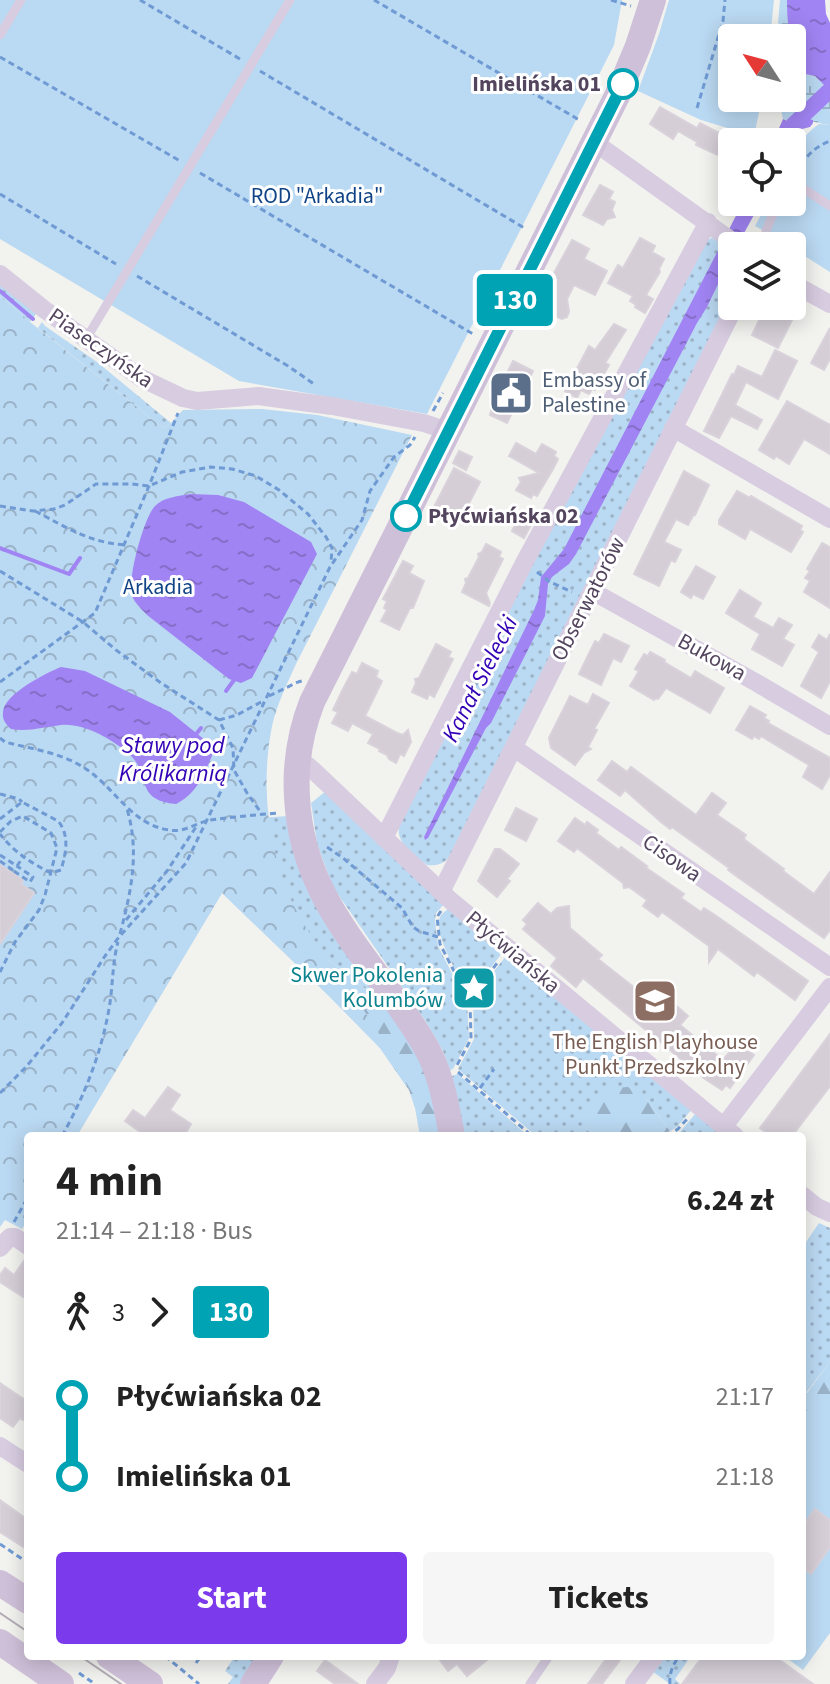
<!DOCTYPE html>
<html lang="en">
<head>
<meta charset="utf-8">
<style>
  :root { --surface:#fff; --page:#f6f6f6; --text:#222; --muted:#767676; --accent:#7c3aed }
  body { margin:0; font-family:"Source Sans 3",sans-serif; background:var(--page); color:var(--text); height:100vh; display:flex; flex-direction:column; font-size:30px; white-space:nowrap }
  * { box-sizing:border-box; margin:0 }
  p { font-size:26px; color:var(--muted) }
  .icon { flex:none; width:44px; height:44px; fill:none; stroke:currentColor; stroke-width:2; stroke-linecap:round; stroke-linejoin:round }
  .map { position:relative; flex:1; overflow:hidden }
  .panel { position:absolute; left:24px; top:1132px; width:782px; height:528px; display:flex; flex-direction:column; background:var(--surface); border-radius:8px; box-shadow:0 4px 20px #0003 }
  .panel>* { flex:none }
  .badge { padding:0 16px; border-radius:6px; font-size:28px; line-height:52px }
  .needle { width:52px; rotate:306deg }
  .controls { position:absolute; left:718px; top:24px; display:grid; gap:16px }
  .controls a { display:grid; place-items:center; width:88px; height:88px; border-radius:8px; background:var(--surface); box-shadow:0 4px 20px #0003; font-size:40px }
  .map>.badge { position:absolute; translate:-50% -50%; box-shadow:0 0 0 4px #fff }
  .legs { display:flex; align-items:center; gap:12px; height:88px; padding:0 32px; font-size:26px }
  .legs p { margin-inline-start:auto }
  .summary { display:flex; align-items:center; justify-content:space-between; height:136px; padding:0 32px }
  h1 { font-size:44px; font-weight:700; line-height:60px }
  .button { display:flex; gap:16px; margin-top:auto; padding:16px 32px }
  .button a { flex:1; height:92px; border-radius:8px; background:var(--accent); color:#fff; font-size:32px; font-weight:700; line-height:92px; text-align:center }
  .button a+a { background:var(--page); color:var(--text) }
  ul { padding:0 32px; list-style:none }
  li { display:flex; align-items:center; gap:28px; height:80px; font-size:30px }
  li i { display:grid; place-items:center; width:12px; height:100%; margin:0 10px; background:currentColor }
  li i::after { content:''; width:20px; height:20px; margin:-10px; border:6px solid; border-radius:50%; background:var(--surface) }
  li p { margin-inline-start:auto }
  li:first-child i { background:linear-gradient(#0000 50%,currentColor 0) }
  li:last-child i { background:linear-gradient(currentColor 50%,#0000 0) }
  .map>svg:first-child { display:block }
</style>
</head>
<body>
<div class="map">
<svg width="830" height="1684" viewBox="0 0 830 1684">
  <defs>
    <pattern id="grass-dots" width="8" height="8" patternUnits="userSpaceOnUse" patternTransform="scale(2)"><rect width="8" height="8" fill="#bad9f2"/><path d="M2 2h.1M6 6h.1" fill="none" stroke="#9ab2c7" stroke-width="1.8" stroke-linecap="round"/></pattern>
    <pattern id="forest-firs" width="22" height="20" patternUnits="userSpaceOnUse" patternTransform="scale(2)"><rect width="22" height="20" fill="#bad9f2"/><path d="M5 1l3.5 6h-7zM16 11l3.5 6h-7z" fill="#9ab2c7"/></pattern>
    <pattern id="wetland-marsh" width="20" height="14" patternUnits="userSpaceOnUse" patternTransform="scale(2)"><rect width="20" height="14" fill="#bad9f2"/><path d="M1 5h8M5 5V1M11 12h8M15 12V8" fill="none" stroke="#9ab2c7"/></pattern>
    <pattern id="park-crowns" width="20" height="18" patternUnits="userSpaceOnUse" patternTransform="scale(2)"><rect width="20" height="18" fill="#bad9f2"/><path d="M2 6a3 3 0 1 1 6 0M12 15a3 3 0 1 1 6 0" fill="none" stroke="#9ab2c7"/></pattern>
    <pattern id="water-ripples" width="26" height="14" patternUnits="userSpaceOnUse" patternTransform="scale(2)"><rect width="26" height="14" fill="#a184f3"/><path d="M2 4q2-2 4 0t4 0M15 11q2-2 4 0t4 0" fill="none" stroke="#866ec8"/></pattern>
  </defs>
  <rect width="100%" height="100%" fill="#f2f2ef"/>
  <g fill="url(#grass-dots)">
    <path d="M711,238l7,1 14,15v39l-277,555c-7,12 -13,19 -28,17 -13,-9 -31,-22 -28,-38l132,-260 176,-326z"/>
    <polygon points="0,282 36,314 30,322 0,296"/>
    <polygon points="42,322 45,326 97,362 171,423 163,428 38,328"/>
    <polygon points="326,791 445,903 436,913 435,921 438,946 467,1003 469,1038 453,1069 450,1070 443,1051 425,1020 333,887 317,844 312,809 311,803"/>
    <polygon points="289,816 378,995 359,985 244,890 215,821"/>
    <path d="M449,908l53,45 -33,43c-8,-17 -36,-61 -29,-79 1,-3 6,-6 9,-9z"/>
    <polygon points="506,956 692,1109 677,1127 670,1131 645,1097 584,1126 593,1136 536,1136 458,1069 474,1039 473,998"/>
    <polygon points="458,1074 528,1136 465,1136 452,1076"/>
    <polygon points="696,1113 725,1136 683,1136 679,1133"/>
    <polygon points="819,1223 830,1228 830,1362 806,1393 802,1390 802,1248"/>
    <polygon points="235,1656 243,1656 247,1659 249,1656 259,1656 241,1684 228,1684 233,1677 225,1671"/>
    <polygon points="663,1656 691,1656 675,1679 680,1684 670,1684 652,1671"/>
  </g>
  <g fill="url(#forest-firs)">
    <polygon points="190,864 244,890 359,985 378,995 413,1044 429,1079 442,1136 420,1136 415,1108 409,1090 380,1048 329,996 222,893 78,1133"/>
    <path d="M628,1087l17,10 25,34 -9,5h-68l-9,-10 -2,-11c15,-19 21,-27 46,-28z"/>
    <polygon points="830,1362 830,1456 802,1507 802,1391 807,1393"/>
  </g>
  <g fill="url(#wetland-marsh)">
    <polygon points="780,0 787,0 791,38 786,38 783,30 778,23"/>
    <path d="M792,43l11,29 2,2 10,2 11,11 -3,13 7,-4v29c-15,-1 -23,-9 -36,0l-11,-6 -2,-9 -7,-12h18v-27l6,-2 -6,-2z"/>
  </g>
  <path fill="url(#park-crowns)" d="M0,296l30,26 133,106 8,-5 12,-13 79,-1 55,6 95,20 -116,229c-9,20 -19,40 -24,62 -12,61 -4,128 24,184 9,18 22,34 33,51 30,42 59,81 80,129l-29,-42 -51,-52 -107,-103 -145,243h-49v83l-6,10 -17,-9 -5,7z"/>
  <g fill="#bad9f2">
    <polygon points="0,0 622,0 614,45 427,414 239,381 0,239"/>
    <polygon points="669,0 774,0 770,38 732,38 732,98 762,98 754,136 701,120 638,91 659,34"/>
    <path d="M819,124l11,1v147l-38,-24v-2l-37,-20 13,-24h24c0,-35 -5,-55 27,-78z"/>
    <polygon points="215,821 196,867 190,864 205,828 206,825"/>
    <polygon points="815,1399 825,1406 830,1399 830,1633 803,1670 784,1656 802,1656 802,1417"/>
  </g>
  <g fill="url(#water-ripples)">
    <path d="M787,0h38l1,14 4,9v73l-9,5 -1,-3 5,-5 1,-6 -11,-11 -10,-2c-15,-21 -18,-49 -18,-74z"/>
    <path d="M783,119l11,6c7,-3 11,-6 19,-5v3l-3,4 -8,2 -10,13h-19z"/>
    <polygon points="741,202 761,202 737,246 732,246 732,255 707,307 697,323 576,554 569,564 552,577 548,584 545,616 491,723 486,728 428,838 425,840 424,837 534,610 538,600 541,577 564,549 741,206"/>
    <path d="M190,494l28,1 26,7 67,40 6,12 -65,124 -11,5 -12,-4 -82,-64c-5,-6 -13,-12 -15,-20 -5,-16 12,-78 23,-89 9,-9 24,-10 35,-12z"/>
    <path d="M61,667l24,4 85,41 40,32 4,7c-9,21 -16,42 -38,53 -43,-4 -24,-30 -47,-50 -17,-15 -45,-31 -68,-29 -17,2 -33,7 -50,4 -5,-5 -9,-9 -8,-17 1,-18 43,-39 58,-45z"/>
  </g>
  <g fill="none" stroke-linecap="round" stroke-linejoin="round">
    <g stroke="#a184f3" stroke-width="4">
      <polyline points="0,291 33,319"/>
      <polyline points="0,548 69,574 80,558"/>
      <polyline points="226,691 234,680"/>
      <polyline points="197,733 201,728"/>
    </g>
    <polyline stroke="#a184f3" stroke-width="16" points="785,142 793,125 830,90"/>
  </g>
  <g fill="#d5ced7" stroke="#d9d2db" stroke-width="2">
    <polygon points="660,107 697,128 700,123 729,138 720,156 696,145 697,142 678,131 673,139 650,124"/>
    <polygon points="600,185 613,192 609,199 615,202 612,210 615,217 607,219 603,225 583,215"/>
    <polygon points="640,238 655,246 652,252 664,259 659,269 660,272 646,295 653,299 645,313 635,307 636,305 630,301 633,296 608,283 618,265 623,268"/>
    <polygon points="572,240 589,249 584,259 607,271 595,295 574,285 567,299 569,312 567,317 562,319 552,315 548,322 536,316 540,308 536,306"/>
    <polygon points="766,306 772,306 794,316 778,348 752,335"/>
    <polygon points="614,324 626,330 605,363 609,365 595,390 592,389 589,394 581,390 577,398 565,391 589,346 595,350"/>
    <polygon points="830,328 830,359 824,370 811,363"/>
    <polygon points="775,350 797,361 778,399 746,382 735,405 762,420 757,429 731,416 719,438 704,431 732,374 734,375 738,366 762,377"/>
    <polygon points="513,361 533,371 507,423 490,415 494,401 490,399 503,373 506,375"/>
    <polygon points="787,401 830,425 830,454 804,439 789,464 776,456 774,459 759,450"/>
    <polygon points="516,443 536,454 542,444 556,452 554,456 558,459 553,469 537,496 533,494 531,498 516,490 521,482 519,478 539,473 509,456"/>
    <polygon points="459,451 472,457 466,470 453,463"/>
    <polygon points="454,468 480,482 460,521 449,515 447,519 432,511"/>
    <polygon points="684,471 709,485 695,515 694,514 688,525 676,519 664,542 681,550 675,562 671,560 659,586 634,574"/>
    <polygon points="737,491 750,498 751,496 802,526 800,530 803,532 791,552 750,529 745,539 719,524 719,520"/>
    <polygon points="518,519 531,525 524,538 512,531"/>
    <polygon points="822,543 830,547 830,608 804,592 810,581 805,578 810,571 807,569"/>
    <polygon points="486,544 501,552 499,557 503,559 486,593 490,603 489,606 462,592 466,583 465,579 468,578 479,557 478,554 482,552"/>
    <polygon points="403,561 413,566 409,573 424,581 413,608 410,608 399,630 381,621 387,610 384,608 387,601 383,599"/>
    <polygon points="696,566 715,577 703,599 693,594 691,598 681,592"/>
    <polygon points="740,590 761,603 753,617 773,628 779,618 792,625 783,639 794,645 782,666 752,649 760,634 726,613"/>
    <polygon points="604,634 629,646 621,662 613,658 601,685 579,674 595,641 599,643"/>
    <polygon points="830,634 830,681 821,698 801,686 819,652 812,647 819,635 827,640"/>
    <polygon points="436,644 451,652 448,657 453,659 434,697 429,694 427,699 412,692 416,683 415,679 419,678"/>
    <polygon points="650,652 665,660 664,662 691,678 695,671 724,688 710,713 666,688 658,699 656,698 654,700 630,686 639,671 635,669 644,654 648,656"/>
    <polygon points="362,663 378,671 376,677 382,681 365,716 397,733 403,735 408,730 411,742 404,756 400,754 396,763 389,759 387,755 379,751 380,749 368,743 373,734 352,723 348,731 332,723 338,712 333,710 342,691 352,672 357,674"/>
    <polygon points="593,694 609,703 594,729 597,730 588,747 591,749 584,753 575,765 551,748 549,738 570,696 588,705"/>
    <polygon points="750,706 766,715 764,718 769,721 768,723 830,758 830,775 822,789 803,777 809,765 761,736 759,739 754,736 752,739 736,730"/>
    <polygon points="612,761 627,772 631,767 696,815 712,793 726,803 717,815 746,835 744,838 745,840 784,869 783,871 814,894 830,872 830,930 824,938 739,878 728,870 729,868 672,827 670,829 661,822 625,790 620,796 598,780"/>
    <polygon points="516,808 537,819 526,841 505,830"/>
    <polygon points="575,818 585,825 587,822 598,830 596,833 619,850 621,847 647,866 645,867 684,894 681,898 701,912 704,908 715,915 808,981 795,1000 757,972 754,976 718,949 709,962 709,946 662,912 658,917 643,906 647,900 629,887 624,888 623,883 577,848 574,852 558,841"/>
    <polygon points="495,849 500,849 519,864 507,879 510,881 497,897 478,881"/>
    <polygon points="0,865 23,880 21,884 34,893 0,944"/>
    <polygon points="538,903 551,914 557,908 569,906 570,928 602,955 598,959 645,996 653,987 671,1001 688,1016 680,1025 723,1060 737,1043 754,1055 730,1088 726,1085 722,1090 705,1079 583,978 576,987 551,966 557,958 523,929 527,924 523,920"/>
    <polygon points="830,1034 830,1086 792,1136 771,1136 760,1128"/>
    <polygon points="168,1087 180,1095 170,1110 191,1124 184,1136 146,1136 125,1121 133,1110 145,1118"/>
    <polygon points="26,1258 28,1258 28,1300 0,1282 0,1275 5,1268 14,1275"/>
    <polygon points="0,1383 28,1402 28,1413 23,1420 20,1418 13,1427 0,1418"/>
    <polygon points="0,1500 28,1520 28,1550 0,1532"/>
    <polygon points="815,1509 830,1520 830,1547 811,1574 802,1567 802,1527"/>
    <polygon points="437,1656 492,1656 467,1676 457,1664 448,1671"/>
    <polygon points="608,1656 623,1656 602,1684 588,1684"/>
    <polygon points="703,1656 774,1656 813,1684 682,1684"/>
    <polygon points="325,1660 358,1684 335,1684 317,1671"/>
  </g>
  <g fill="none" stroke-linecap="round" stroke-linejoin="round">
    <g stroke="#6f9ad3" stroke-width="3" stroke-dasharray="6 4" stroke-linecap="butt">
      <polyline points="140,0 240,59"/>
      <polyline points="374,0 581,121"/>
      <polyline points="611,0 631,6"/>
      <polyline points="0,57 180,161"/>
      <polyline points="260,71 526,229"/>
      <polyline points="697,108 723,21 725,0"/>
      <polyline points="200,173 473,334"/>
      <path d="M796,173c8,-15 18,-26 34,-32"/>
      <polyline points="0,194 116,264"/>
      <polyline points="137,276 288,366 314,384"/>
      <polyline points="433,411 443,393"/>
      <polyline points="0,506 33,511 54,509 65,505 96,484 132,484 149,486 182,472 211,467 232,469 256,476 279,490 308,514 326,537 332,548 331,563"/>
      <path d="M35,511c31,16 53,31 89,34"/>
      <polyline points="0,571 83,622 116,650 161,683 219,720 233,748 234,770 247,793 262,814"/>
      <polyline points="537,572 550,582 572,592"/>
      <polyline points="0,682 95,613 149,486 178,413"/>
      <polyline points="269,696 298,682 302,681"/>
      <polyline points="219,720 237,715 263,701"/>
      <path d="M0,738l5,4c27,7 58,11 81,27 29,19 46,56 83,61 15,3 27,-7 41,-10 22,-3 45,-5 68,-7"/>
      <polyline points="0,794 19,799 22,802"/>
      <path d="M0,819l22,-17 36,19c12,14 8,32 3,49l-10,3c-20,-10 -37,-21 -51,-39"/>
      <polyline points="0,832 11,821 23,816 51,833 57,848 45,895 39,910 15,942 0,972"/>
      <polyline points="327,847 343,858 402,908 413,927 419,931 438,937"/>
      <polyline points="0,855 17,866 23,857"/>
      <polyline points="0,861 14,871 12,873"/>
      <polyline points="14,871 30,882 33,877 17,866"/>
      <polyline points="441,911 437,917 440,944 470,1002 471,1039 456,1067"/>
      <polyline points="126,920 167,871 196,827"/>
      <path d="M120,934c11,-42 20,-82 7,-125"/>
      <polyline points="469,1000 498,962"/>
      <polyline points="458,1072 532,1136"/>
      <polyline points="480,1088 494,1069"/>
      <polyline points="0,1093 26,1067 62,1023 105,956 119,937 186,863 330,567 362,520 370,491 394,457 410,445 415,437"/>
      <path d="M62,1136c22,-39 39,-82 47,-127 4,-22 3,-45 9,-67"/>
      <polyline points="667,1136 678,1129 688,1118"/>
      <polyline points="14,1222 28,1197"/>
      <polyline points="0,1544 28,1563"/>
      <polyline points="165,1656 199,1684"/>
      <polyline points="196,1663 201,1656"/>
      <polyline points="79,1673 95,1684"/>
      <path d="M670,1684c-1,-11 3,-19 9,-28"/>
    </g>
    <g stroke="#d7cce0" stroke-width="9">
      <polyline points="0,35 21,0"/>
      <polyline points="792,185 798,185 830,206"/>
      <polyline points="766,231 778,202"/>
      <polyline points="86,339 290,0"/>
      <polyline points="530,1684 549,1656"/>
    </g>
    <g stroke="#d7cce0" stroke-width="18">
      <polyline points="594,142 739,246"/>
      <polyline points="0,274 45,310 141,378 183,398 197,401 258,396 332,406 424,423 448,431"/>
      <polyline points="792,283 830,304"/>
      <polyline points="673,428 830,519"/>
      <polyline points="592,591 757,683 830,726"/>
      <polyline points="514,748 830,967"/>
      <polyline points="297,763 307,765 314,771 450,900 735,1136"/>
      <polyline points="384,838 524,563 708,222"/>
      <polyline points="441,892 735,306"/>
      <polyline points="724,1126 830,987"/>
      <polyline points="802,1195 817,1207 830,1213"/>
      <polyline points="0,1248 10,1237 15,1237 28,1246"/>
      <polyline points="0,1446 28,1464"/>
      <polyline points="375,1684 387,1668 391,1656"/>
      <polyline points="634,1684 655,1656"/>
    </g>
    <g stroke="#cfc0d9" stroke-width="26">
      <path d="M452,1136c-5,-26 -9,-52 -20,-77 -10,-22 -25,-42 -39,-62 -47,-64 -92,-116 -96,-200 -2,-33 3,-64 15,-95l305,-606 21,-50 15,-46"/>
      <polyline points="0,1583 28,1601"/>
      <polyline points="0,1642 61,1684"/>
      <polyline points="109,1656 150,1684"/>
      <polyline points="253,1684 271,1656"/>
    </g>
    <g stroke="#b3acb6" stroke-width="2">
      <polyline points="0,1613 28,1632"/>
      <polyline points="80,1656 121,1684"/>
    </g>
  </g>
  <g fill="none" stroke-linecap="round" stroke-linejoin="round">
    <g stroke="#fff" stroke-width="18">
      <polyline id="line-1" points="406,516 623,84"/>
    </g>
    <use href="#line-1" stroke="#00a3b4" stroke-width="12"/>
  </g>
  <defs>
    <g id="civic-square" transform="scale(2.3)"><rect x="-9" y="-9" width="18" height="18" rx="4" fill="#5c6f8a" stroke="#fff"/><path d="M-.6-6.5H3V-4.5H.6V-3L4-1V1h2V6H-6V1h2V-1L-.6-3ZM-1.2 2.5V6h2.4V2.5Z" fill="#fff"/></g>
    <g id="sight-square" transform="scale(2.3)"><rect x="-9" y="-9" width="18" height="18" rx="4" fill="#0f9aa8" stroke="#fff"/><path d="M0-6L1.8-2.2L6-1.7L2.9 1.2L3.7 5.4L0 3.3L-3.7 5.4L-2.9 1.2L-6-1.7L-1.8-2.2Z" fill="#fff"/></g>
    <g id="school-square" transform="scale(2.3)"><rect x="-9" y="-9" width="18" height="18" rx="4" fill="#8d6e63" stroke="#fff"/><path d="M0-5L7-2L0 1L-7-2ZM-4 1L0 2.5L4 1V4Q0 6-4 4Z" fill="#fff"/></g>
  </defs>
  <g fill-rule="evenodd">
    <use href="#civic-square" x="511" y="393"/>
    <use href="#sight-square" x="474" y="988"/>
    <use href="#school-square" x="655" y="1001"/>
  </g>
  <g fill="#fff" stroke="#00a3b4" stroke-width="4">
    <circle cx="623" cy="84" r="14"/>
    <circle cx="406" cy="516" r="14"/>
  </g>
  <g text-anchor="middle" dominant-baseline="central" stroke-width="6" stroke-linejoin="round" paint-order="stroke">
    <g font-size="22" font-weight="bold" fill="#53455e" stroke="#fff" text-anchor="end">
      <text x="601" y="84">Imielińska 01</text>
      <text x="428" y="516" text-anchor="start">Płyćwiańska 02</text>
    </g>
    <g font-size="22" fill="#104486" stroke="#fff">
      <text x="317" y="196">ROD "Arkadia"</text>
      <text x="158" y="587">Arkadia</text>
    </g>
    <g font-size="22" fill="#53455e" stroke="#fff">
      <text transform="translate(101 348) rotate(35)">Piaseczyńska</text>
      <text transform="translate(588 599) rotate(-63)">Obserwatorów</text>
      <text transform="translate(712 657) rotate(29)">Bukowa</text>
      <text transform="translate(672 858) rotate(35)">Cisowa</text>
      <text transform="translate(513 952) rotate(40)">Płyćwiańska</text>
    </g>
    <g font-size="22" fill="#4e5e75" stroke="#fff" text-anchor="start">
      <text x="542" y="380">Embassy of<tspan x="542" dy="25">Palestine</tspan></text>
    </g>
    <g font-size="22" fill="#0d838f" stroke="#fff" text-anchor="end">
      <text x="443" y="975">Skwer Pokolenia<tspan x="443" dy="25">Kolumbów</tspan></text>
    </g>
    <g font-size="22" fill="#785e54" stroke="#fff">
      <text x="655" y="1042">The English Playhouse<tspan x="655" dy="25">Punkt Przedszkolny</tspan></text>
    </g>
    <g font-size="24" font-style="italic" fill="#3201b5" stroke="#fff">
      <text transform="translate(480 679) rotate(-63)">Kanał Sielecki</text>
      <text x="173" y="745">Stawy pod<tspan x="173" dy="28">Królikarnią</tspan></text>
    </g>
  </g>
</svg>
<div class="controls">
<a><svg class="needle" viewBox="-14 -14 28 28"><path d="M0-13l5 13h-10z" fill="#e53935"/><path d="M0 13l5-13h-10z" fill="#767676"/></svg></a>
<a><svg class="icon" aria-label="locate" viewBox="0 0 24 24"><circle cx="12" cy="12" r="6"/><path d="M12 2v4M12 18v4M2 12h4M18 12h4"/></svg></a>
<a><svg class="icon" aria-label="layers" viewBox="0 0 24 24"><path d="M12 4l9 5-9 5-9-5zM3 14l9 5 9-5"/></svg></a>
</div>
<b class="badge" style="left:515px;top:300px;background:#00a3b4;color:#fff">130</b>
<section class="panel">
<div class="summary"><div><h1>4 min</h1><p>21:14 – 21:18 · Bus</p></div><b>6.24 zł</b></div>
<div class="legs"><svg class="icon" aria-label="walk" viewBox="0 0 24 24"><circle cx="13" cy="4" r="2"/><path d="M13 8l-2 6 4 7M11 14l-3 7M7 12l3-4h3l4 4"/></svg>3<svg class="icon" aria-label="forward" viewBox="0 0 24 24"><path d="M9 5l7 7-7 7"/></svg><b class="badge" style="background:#00a3b4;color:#fff">130</b></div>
<ul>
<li><i style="color:#00a3b4"></i><b>Płyćwiańska 02</b><p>21:17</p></li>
<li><i style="color:#00a3b4"></i><b>Imielińska 01</b><p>21:18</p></li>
</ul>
<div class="button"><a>Start</a><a>Tickets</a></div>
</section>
</div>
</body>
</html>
